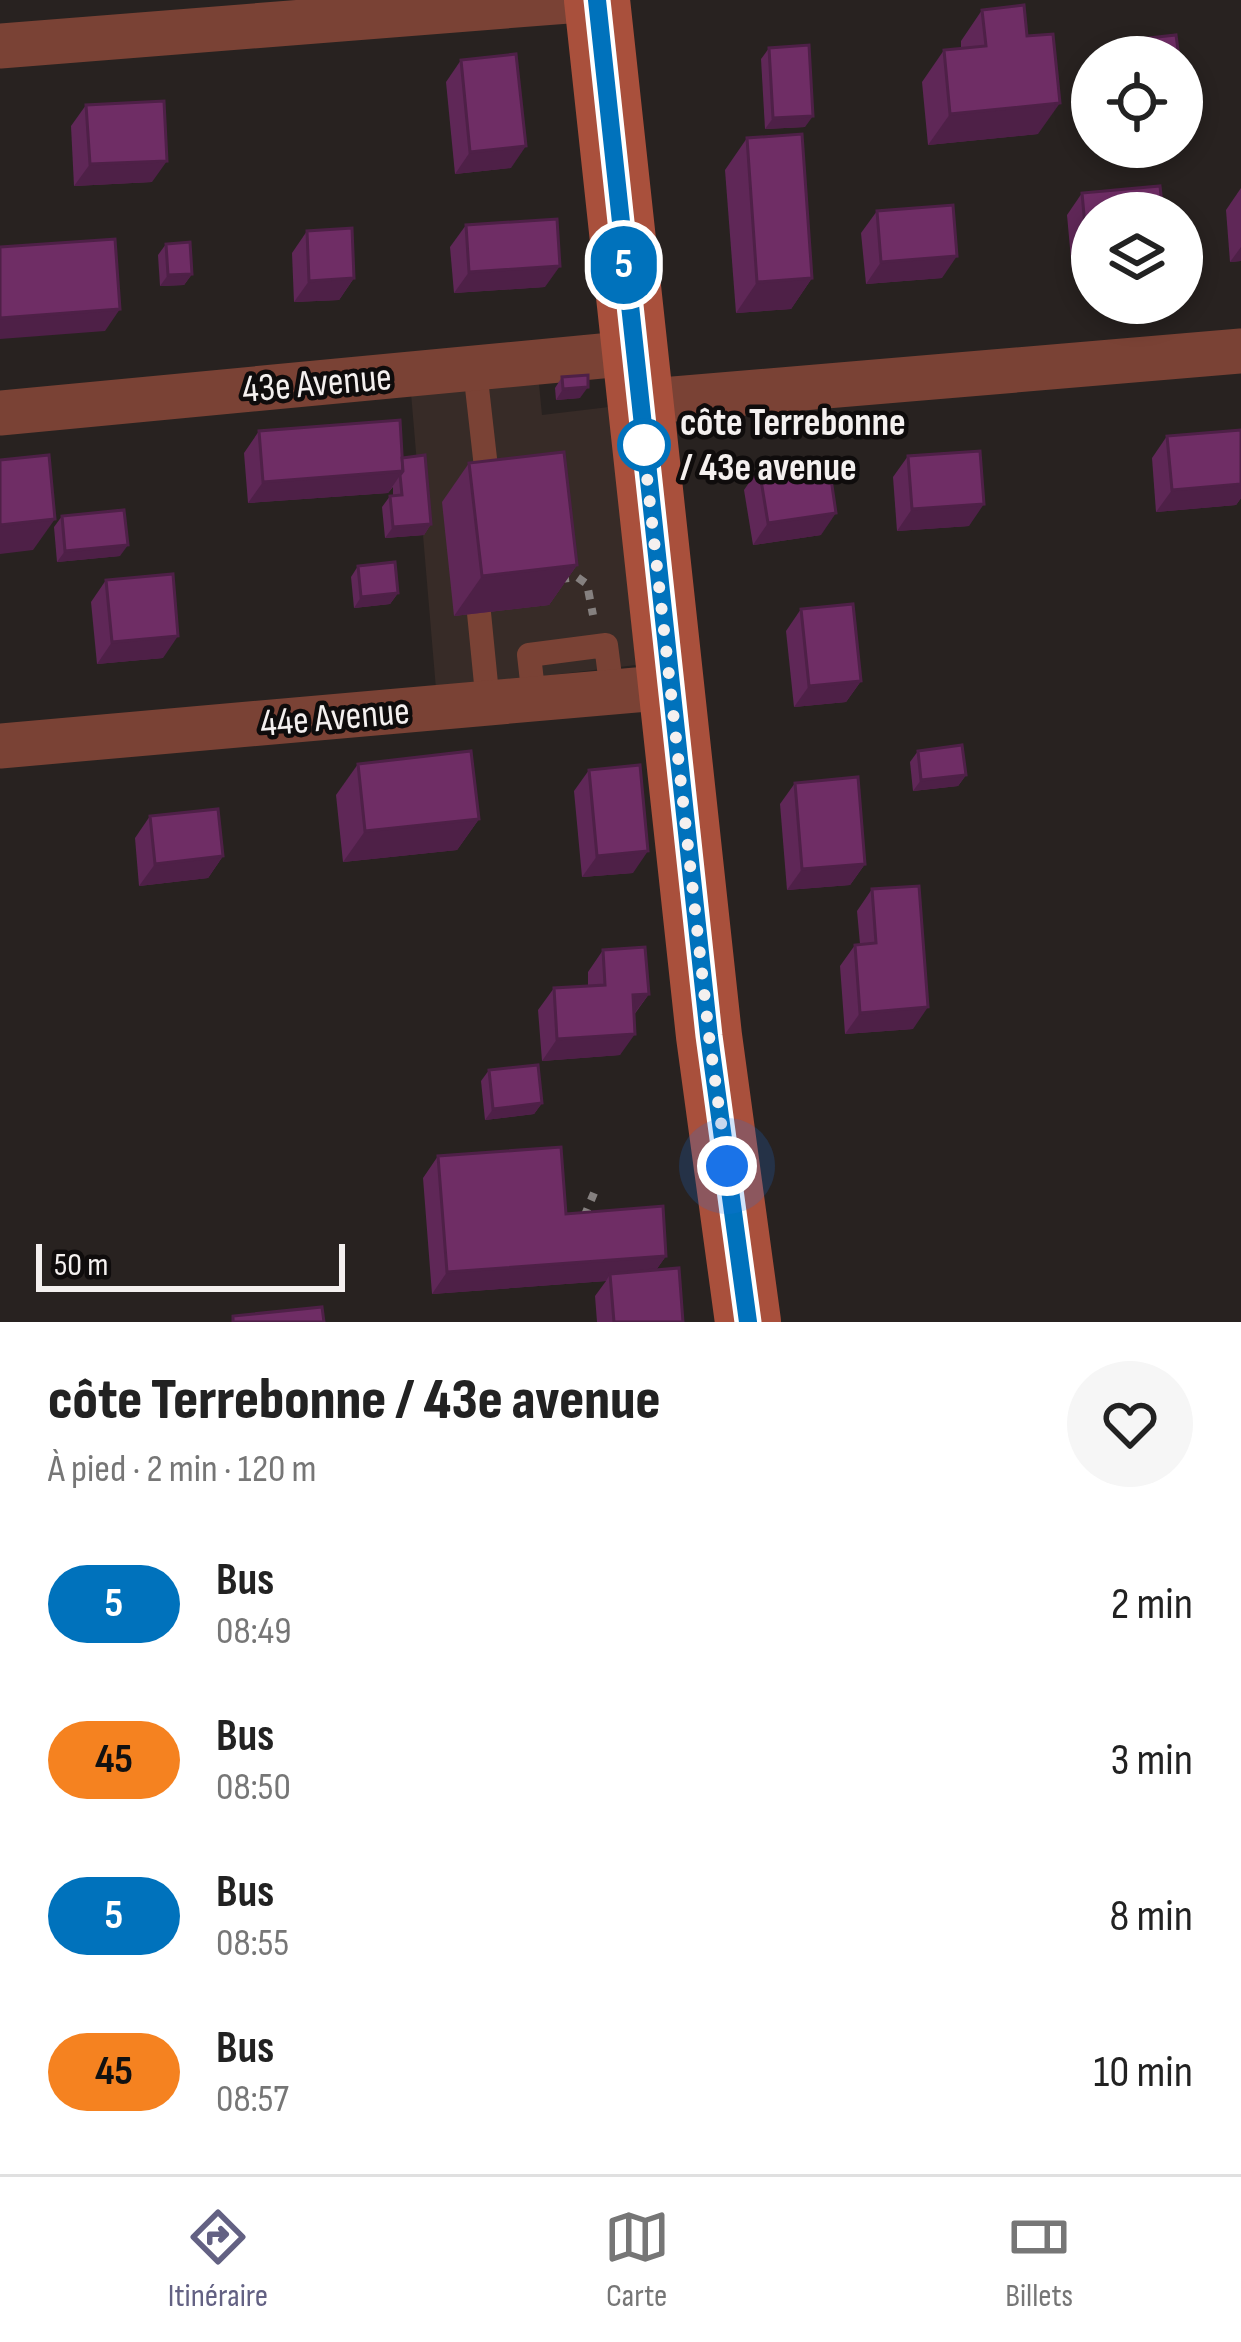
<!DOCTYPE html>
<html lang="fr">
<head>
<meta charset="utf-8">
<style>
  :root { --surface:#fff; --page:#f6f6f6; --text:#222; --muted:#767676; --line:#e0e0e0; --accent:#636183 }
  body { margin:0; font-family:"Sofia Sans Condensed",sans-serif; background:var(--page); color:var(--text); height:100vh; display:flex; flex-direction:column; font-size:45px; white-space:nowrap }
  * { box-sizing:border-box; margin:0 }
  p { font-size:39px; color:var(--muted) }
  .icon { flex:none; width:66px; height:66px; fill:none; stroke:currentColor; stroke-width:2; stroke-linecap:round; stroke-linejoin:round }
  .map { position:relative; height:1322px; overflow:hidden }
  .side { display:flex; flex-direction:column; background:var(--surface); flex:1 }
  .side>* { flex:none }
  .badge { padding:0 24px; border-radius:39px; font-size:42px; line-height:78px }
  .buttons { position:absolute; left:1071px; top:36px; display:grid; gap:24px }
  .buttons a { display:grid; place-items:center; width:132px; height:132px; border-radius:50%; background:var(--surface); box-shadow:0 6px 18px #0003; font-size:60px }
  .scale { position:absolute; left:36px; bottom:30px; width:309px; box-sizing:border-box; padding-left:12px; border:6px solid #f4f0ef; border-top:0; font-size:33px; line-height:42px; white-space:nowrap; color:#f4f0ef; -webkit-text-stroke:9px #0f0c0c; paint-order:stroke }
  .you { position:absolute; width:60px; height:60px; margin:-30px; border:9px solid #fff; border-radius:50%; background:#1a73e8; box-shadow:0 0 0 18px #1a73e833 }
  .map>.badge { position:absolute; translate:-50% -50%; box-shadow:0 0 0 6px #fff }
  .round { display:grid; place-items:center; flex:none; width:126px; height:126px; border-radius:63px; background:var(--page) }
  .summary { display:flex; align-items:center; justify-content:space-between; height:204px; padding:0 48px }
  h1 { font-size:57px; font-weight:800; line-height:90px }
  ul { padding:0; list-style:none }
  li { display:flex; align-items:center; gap:36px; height:156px; padding:0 48px }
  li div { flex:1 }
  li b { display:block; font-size:45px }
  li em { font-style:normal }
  li .badge { min-width:132px; font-weight:700; text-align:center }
  .tab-bar { display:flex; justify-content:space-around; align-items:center; height:168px; border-top:3px solid var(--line); background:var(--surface); font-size:33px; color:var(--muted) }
  .tab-bar a { display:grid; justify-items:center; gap:6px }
  .tab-bar .active { color:var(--accent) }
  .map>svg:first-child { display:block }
</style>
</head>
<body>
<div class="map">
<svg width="1241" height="1322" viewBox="0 0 1241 1322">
  <rect width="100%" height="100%" fill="#282220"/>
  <polygon fill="#372b27" points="539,384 542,415 609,407 636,665 436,689 411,393"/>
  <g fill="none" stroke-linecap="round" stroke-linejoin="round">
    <g stroke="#85807f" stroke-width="8" stroke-dasharray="9 9" stroke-linecap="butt">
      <polyline points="560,579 577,577 587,584 593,615"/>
      <polyline points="584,1217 594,1193"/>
    </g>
    <g stroke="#7a4235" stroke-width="24">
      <polyline points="475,370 489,494"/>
      <polyline points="479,613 488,704"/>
      <polyline points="534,699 529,655 606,645 612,692"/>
    </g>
    <g stroke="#7a4235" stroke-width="45">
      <polyline points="0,46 581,0"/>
      <polyline points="638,402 1241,351"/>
      <polyline points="0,413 633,353"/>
      <polyline points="0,746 670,687"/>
    </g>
    <polyline stroke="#a9503c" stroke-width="66" points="597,0 709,1036 748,1322"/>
  </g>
  <g fill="#5f2757">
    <polygon points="982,10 1038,134 928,145 922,82 944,50 961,49 961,41"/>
    <polygon points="1139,39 1179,57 1132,57 1131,50"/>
    <polygon points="769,48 805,127 765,129 761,59"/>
    <polygon points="461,60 511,168 455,174 446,82"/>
    <polygon points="86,105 152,182 74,186 71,126"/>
    <polygon points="747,138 812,278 791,309 736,313 725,170"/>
    <polygon points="1241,188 1241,261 1230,262 1226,210"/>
    <polygon points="1082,193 1092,213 1092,268 1072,270 1067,215"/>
    <polygon points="877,211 942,278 866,284 861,233"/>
    <polygon points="466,225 545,287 454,293 450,247"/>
    <polygon points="307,231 354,278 339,300 294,302 292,253"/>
    <polygon points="166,244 192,274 184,285 160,286 158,255"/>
    <polygon points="562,377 580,398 556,400 555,388"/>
    <polygon points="1241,430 1241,498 1236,505 1156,512 1152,458 1167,436"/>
    <polygon points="259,431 402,458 431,524 424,535 385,538 382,507 390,496 393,496 393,487 388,493 248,503 244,453"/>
    <polygon points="908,456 969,526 897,531 893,477"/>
    <polygon points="469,463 577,565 549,605 454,616 442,502"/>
    <polygon points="759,468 821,535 753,545 744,490"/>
    <polygon points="62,516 120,556 57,562 54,527"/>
    <polygon points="358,566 398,593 390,604 354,608 351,577"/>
    <polygon points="106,580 163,658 97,664 91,602"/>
    <polygon points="801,609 861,681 846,702 794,707 786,631"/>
    <polygon points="918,751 966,775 958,786 913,791 910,762"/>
    <polygon points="358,764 479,819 457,850 343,862 336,795"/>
    <polygon points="589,770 633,873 582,877 574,791"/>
    <polygon points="795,783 865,864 850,885 787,890 780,804"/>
    <polygon points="150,816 223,856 208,878 139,886 135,838"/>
    <polygon points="872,889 913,1029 845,1034 840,966 855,945 860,944 857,911"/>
    <polygon points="603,950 649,994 634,1015 620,1055 542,1061 538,1010 554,988 588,986 588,972"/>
    <polygon points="489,1070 542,1103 534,1114 485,1120 481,1081"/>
    <polygon points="438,1156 566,1214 666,1256 656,1270 683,1322 597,1322 595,1296 606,1281 432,1294 423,1178"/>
  </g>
  <g fill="#4e2047">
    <polygon points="1060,103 1038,134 928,145 950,114"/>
    <polygon points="813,116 805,127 765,129 773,118"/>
    <polygon points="526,146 511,168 455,174 470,152"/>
    <polygon points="167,161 152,182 74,186 90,164"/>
    <polygon points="1241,247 1241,261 1230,262"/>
    <polygon points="1087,248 1092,248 1092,268 1072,270"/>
    <polygon points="957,256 942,278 866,284 881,262"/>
    <polygon points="560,266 545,287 454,293 469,272"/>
    <polygon points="192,274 184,285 160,286 168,275"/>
    <polygon points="354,278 339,300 294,302 309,281"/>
    <polygon points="812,278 791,309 736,313 757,282"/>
    <polygon points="120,309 105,331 0,339 0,318"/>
    <polygon points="588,387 580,398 556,400 563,389"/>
    <polygon points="403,471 388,493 248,503 263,482"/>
    <polygon points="1241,484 1241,498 1236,505 1156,512 1172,490"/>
    <polygon points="984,504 969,526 897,531 912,509"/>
    <polygon points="836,513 821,535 753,545 768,523"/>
    <polygon points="55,519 33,550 0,554 0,525"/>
    <polygon points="431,524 424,535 385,538 393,527"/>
    <polygon points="128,545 120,556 57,562 65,551"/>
    <polygon points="577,565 549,605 454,616 482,576"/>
    <polygon points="398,593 390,604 354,608 361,597"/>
    <polygon points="178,636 163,658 97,664 112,642"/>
    <polygon points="861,681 846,702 794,707 809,686"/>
    <polygon points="966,775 958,786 913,791 921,780"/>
    <polygon points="479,819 457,850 343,862 365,831"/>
    <polygon points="648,851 633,873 582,877 597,856"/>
    <polygon points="223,856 208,878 139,886 155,864"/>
    <polygon points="865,864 850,885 787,890 802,869"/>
    <polygon points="649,994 633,1015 633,995"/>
    <polygon points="928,1007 913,1029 845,1034 860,1013"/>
    <polygon points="635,1034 620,1055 542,1061 557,1039"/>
    <polygon points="542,1103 534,1114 485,1120 493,1109"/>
    <polygon points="666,1256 651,1277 610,1274 606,1281 432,1294 447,1272"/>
  </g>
  <g fill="#6f2d65" stroke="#4e2047" stroke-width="3">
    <polygon points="1024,5 1027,36 1053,34 1060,103 950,114 944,50 986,46 982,10"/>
    <polygon points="1176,35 1179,57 1141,57 1139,39"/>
    <polygon points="809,45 813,116 773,118 769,48"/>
    <polygon points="516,54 526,146 470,152 461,60"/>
    <polygon points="164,101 167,161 90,164 86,105"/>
    <polygon points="802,134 812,278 757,282 747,138"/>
    <polygon points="1160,186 1163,213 1092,213 1092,248 1087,248 1082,193"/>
    <polygon points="953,205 957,256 881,262 877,211"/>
    <polygon points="557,219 560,266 469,272 466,225"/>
    <polygon points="352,228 354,278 309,281 307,231"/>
    <polygon points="115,239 120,309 0,318 0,247"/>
    <polygon points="190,242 192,274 168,275 166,244"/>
    <polygon points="588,375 588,387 563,389 562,377"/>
    <polygon points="400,420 403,471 263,482 259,431"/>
    <polygon points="1241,430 1241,484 1172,490 1167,436"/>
    <polygon points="980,451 984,504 912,509 908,456"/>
    <polygon points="564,452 577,565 482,576 469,463"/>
    <polygon points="49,455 55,519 0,525 0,460"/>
    <polygon points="425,455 431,524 393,527 390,496 402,495 400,475 403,471 402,458"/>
    <polygon points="828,458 836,513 768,523 759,468"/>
    <polygon points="124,510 128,545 65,551 62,516"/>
    <polygon points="395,562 398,593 361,597 358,566"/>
    <polygon points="173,574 178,636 112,642 106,580"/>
    <polygon points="853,604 861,681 809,686 801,609"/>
    <polygon points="962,745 966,775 921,780 918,751"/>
    <polygon points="471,751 479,819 365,831 358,764"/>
    <polygon points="640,765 648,851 597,856 589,770"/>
    <polygon points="858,777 865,864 802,869 795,783"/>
    <polygon points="218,809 223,856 155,864 150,816"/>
    <polygon points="919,886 928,1007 860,1013 855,945 876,943 872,889"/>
    <polygon points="645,947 649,994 633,995 635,1034 557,1039 554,988 605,985 603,950"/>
    <polygon points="538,1065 542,1103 493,1109 489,1070"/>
    <polygon points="561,1147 566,1214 663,1206 666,1256 447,1272 438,1156"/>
    <polygon points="679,1268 683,1322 614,1322 610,1274"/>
    <polygon points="322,1307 324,1322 233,1322 233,1316"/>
  </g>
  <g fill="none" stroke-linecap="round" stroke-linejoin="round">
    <g stroke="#fff" stroke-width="27">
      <polyline id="line" points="597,0 709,1036 748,1322"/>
    </g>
    <use href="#line" stroke="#0072bc" stroke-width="18"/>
    <polyline stroke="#f4f0ef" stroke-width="12" stroke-dasharray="0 21.6" points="644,445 643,441 709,1036 727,1166"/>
  </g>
  <circle fill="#fff" stroke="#0072bc" stroke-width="6" cx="644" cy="445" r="24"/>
  <g text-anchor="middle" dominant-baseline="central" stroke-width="9" stroke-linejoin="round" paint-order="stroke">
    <g font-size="39" fill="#f4f0ef" stroke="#0f0c0c">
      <text transform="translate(317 384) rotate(-5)">43e Avenue</text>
      <text transform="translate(335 718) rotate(-5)">44e Avenue</text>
    </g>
    <g font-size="39" font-weight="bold" fill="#f4f0ef" stroke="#0f0c0c" text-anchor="start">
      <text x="680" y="423">côte Terrebonne<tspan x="680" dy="45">/ 43e avenue</tspan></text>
    </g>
  </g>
</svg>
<div class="buttons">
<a><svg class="icon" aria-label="locate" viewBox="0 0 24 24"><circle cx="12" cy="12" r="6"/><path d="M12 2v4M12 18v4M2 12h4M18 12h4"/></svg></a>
<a><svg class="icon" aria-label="layers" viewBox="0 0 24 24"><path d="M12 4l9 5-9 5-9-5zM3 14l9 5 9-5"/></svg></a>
</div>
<div class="scale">50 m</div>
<div class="you" style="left:727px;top:1166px"></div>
<b class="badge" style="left:624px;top:265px;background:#0072bc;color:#fff">5</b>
</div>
<section class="side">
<div class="summary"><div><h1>côte Terrebonne / 43e avenue</h1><p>À pied · 2 min · 120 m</p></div><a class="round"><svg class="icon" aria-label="heart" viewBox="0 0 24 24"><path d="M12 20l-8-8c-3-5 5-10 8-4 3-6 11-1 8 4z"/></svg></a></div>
<ul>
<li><span class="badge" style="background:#0072bc;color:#fff">5</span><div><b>Bus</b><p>08:49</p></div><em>2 min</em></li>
<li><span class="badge" style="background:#f58220;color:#111">45</span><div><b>Bus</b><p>08:50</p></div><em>3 min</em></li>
<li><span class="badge" style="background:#0072bc;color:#fff">5</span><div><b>Bus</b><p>08:55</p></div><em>8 min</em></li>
<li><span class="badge" style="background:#f58220;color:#111">45</span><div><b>Bus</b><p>08:57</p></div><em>10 min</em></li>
</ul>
</section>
<nav class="tab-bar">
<a class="active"><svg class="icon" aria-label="directions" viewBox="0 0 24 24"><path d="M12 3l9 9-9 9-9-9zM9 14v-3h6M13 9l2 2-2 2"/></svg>Itinéraire</a>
<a><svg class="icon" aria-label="map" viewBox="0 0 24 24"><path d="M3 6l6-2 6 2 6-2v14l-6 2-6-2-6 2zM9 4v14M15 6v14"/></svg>Carte</a>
<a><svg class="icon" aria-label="tickets" viewBox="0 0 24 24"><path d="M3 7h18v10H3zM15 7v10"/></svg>Billets</a>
</nav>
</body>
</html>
